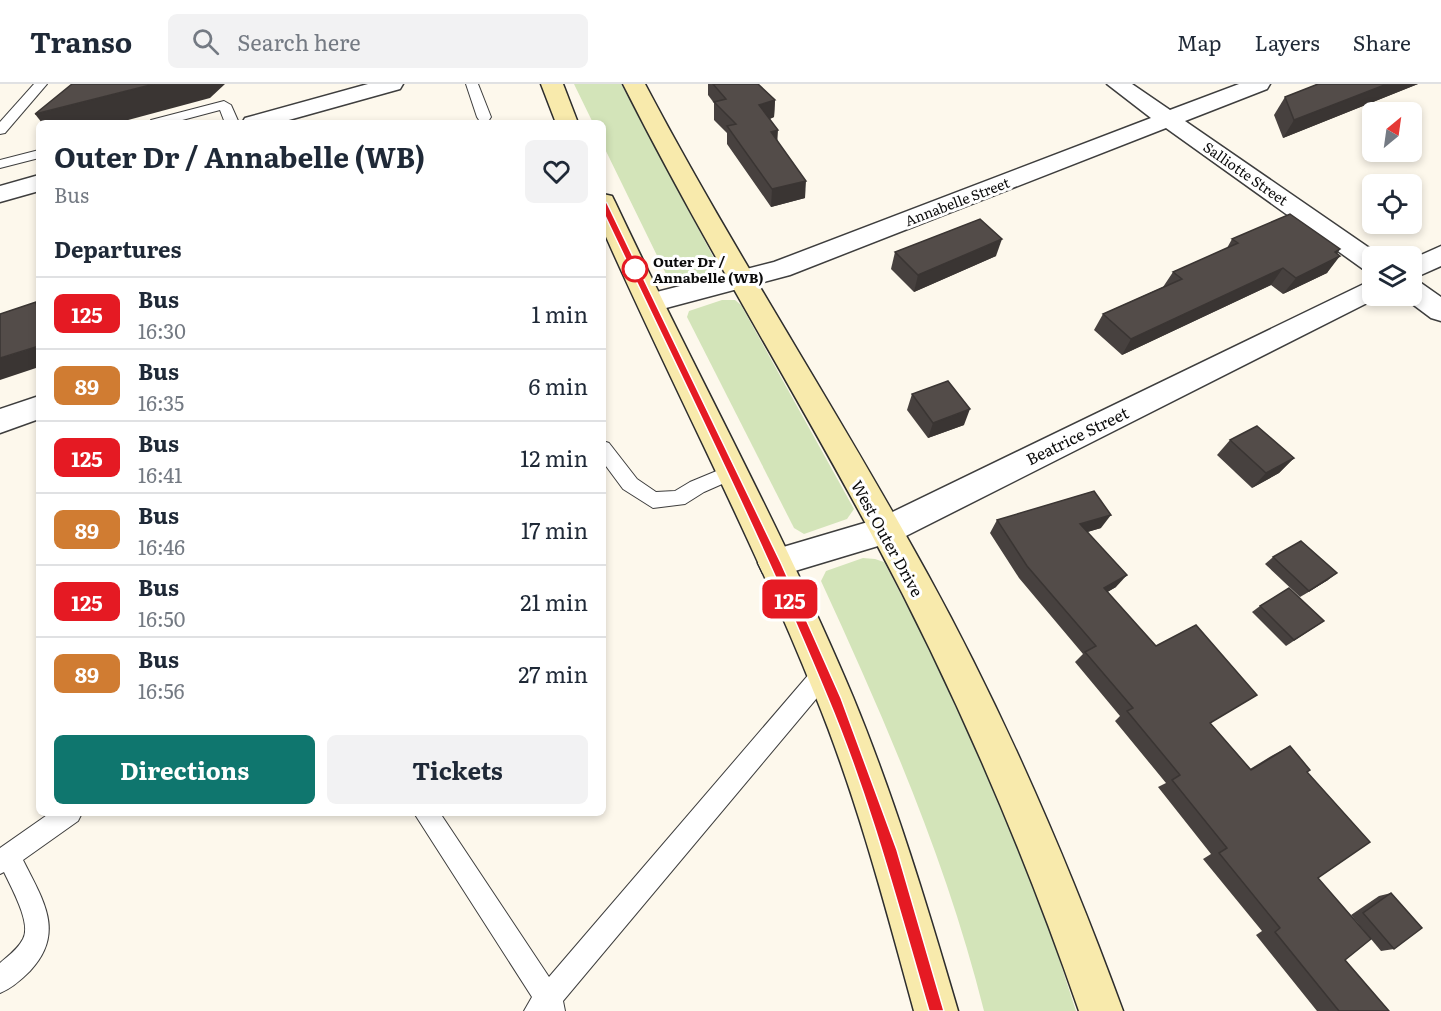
<!DOCTYPE html>
<html lang="en">
<head>
<meta charset="utf-8">
<style>
  :root { --surface:#fff; --page:#f2f2f3; --text:#1f2937; --muted:#747a83; --line:#e0e1e3; --accent:#0f766e }
  body { margin:0; font-family:Literata,serif; background:var(--page); color:var(--text); height:100vh; display:flex; flex-direction:column; font-size:22px; white-space:nowrap }
  * { box-sizing:border-box; margin:0 }
  p { font-size:20px; color:var(--muted) }
  .icon { flex:none; width:33px; height:33px; fill:none; stroke:currentColor; stroke-width:2; stroke-linecap:round; stroke-linejoin:round }
  .map { position:relative; flex:1; overflow:hidden }
  .drawer { position:absolute; left:36px; top:36px; width:570px; height:696px; display:flex; flex-direction:column; background:var(--surface); border-radius:9px; box-shadow:0 3px 9px #0003 }
  .drawer>* { flex:none }
  .badge { padding:0 12px; border-radius:9px; font-size:21px; line-height:39px }
  .needle { width:39px; rotate:29deg }
  .controls { position:absolute; left:1362px; top:18px; display:grid; gap:12px }
  .controls a { display:grid; place-items:center; width:60px; height:60px; border-radius:9px; background:var(--surface); box-shadow:0 3px 9px #0003; font-size:30px }
  .map>.badge { position:absolute; translate:-50% -50%; box-shadow:0 0 0 3px #fff }
  h2 { padding:0 18px; font-size:22px; line-height:54px }
  .round { display:grid; place-items:center; flex:none; width:63px; height:63px; border-radius:9px; background:var(--page) }
  .summary { display:flex; align-items:center; justify-content:space-between; height:102px; padding:0 18px }
  h1 { font-size:28px; font-weight:700; line-height:45px }
  .cta { display:flex; gap:12px; margin-top:auto; padding:12px 18px }
  .cta a { flex:1; height:69px; border-radius:9px; background:var(--accent); color:#fff; font-size:24px; font-weight:700; line-height:69px; text-align:center }
  .cta a+a { background:var(--page); color:var(--text) }
  ul { padding:0; list-style:none }
  li { display:flex; align-items:center; gap:18px; height:72px; padding:0 18px; border-top:2px solid var(--line) }
  li div { flex:1 }
  li b { display:block; font-size:22px }
  li em { font-style:normal }
  li .badge { min-width:66px; font-weight:700; text-align:center }
  header { display:flex; align-items:center; gap:36px; box-sizing:border-box; height:84px; padding:0 30px; background:var(--surface); border-bottom:2px solid var(--line) }
  header strong { font-size:28px }
  nav { display:flex; gap:33px; margin-inline-start:auto; font-size:21px }
  .search { width:420px; height:54px; background:var(--page); display:flex; align-items:center; gap:15px; box-sizing:border-box; padding:0 21px; border-radius:9px; color:var(--muted); font-size:22px }
  .map>svg:first-child { display:block }
</style>
</head>
<body>
<header>
<strong>Transo</strong>
<div class="search"><svg class="icon" aria-label="search" viewBox="0 0 24 24"><circle cx="10" cy="10" r="6"/><path d="M15 15l6 6"/></svg>Search here</div>
<nav><a>Map</a><a>Layers</a><a>Share</a></nav>
</header>
<div class="map">
<svg width="1441" height="927" viewBox="0 0 1441 927">
  <rect width="100%" height="100%" fill="#fdf8ec"/>
  <g fill="#d3e4b9">
    <path d="M574,0h47l95,178v8c-17,8 -29,13 -48,8l-65,-133v-22h-10z"/>
    <polygon points="722,216 735,216 741,221 854,425 847,435 804,450 794,444 687,233 689,227"/>
    <path d="M863,474l12,1 9,3 65,124 82,186 45,139h-92c-37,-149 -99,-291 -163,-430l5,-10z"/>
  </g>
  <g fill="none" stroke-linecap="round" stroke-linejoin="round">
    <g stroke="#3e3e3e" stroke-width="2">
      <g id="lane">
        <polygon points="34,0 47,0 5,49 0,50 0,38"/>
        <polygon points="466,0 478,0 491,33 489,36 479,36 477,33"/>
        <polygon points="224,17 231,21 239,39 225,39 220,26 171,39 149,39 151,36"/>
        <polygon points="39,66 39,74 0,84 0,76"/>
        <polygon points="603,357 609,359 637,395 656,408 675,407 690,398 731,381 738,383 740,388 738,393 704,408 685,420 653,424 623,405 603,378"/>
        <polygon points="824,579 832,582 835,589 832,596 563,917 565,927 524,927 532,913 414,729 440,729 549,893 816,582"/>
        <path d="M50,729h32l-4,8 -55,39c20,40 43,73 7,111 -9,9 -18,17 -30,22v-30c8,-7 18,-14 23,-24 9,-15 -12,-52 -19,-67l-4,2v-26z"/>
      </g>
    </g>
    <g stroke="#3e3e3e" stroke-width="3">
      <g id="street">
        <polygon points="368,0 403,0 400,5 278,39 242,39 245,34"/>
        <polygon points="1107,0 1132,0 1170,26 1239,0 1270,0 1267,5 1185,37 1381,172 1372,172 1372,188 1363,185 1166,44 790,191 651,228 641,226 638,219 641,212 774,178 1151,34"/>
        <polygon points="39,91 39,107 0,118 0,102"/>
        <polygon points="1441,162 1441,182 1412,195 1412,175"/>
        <polygon points="1372,196 1372,212 1381,212 898,456 775,493 763,489 758,479 763,469 878,435"/>
        <polygon points="1412,197 1421,199 1441,213 1441,237 1431,234 1403,213 1412,212"/>
        <polygon points="39,312 39,335 0,349 0,325"/>
      </g>
    </g>
    <g stroke="#2d2d2d" stroke-width="3">
      <g id="secondary">
        <polygon points="541,0 563,0 578,39 556,39"/>
        <path d="M623,0h22c88,167 192,325 283,491 77,140 140,286 195,436h-44c-56,-162 -124,-320 -205,-472 -82,-153 -173,-300 -251,-455z"/>
        <path d="M603,110l9,2 3,6c78,166 167,326 238,495 42,102 74,208 105,314h-44c-29,-106 -57,-213 -99,-316 -63,-158 -143,-309 -212,-465z"/>
      </g>
    </g>
    <use href="#lane" fill="#fff" fill-rule="evenodd"/>
    <use href="#street" fill="#fff" fill-rule="evenodd"/>
    <use href="#secondary" fill="#f8eaac" fill-rule="evenodd"/>
  </g>
  <g fill="#47413f">
    <polygon points="708,0 758,0 775,16 774,33 770,35 777,57 805,114 771,123 727,60 727,49 714,36 714,19 708,11"/>
    <polygon points="1318,0 1418,0 1283,54 1274,31 1285,13"/>
    <polygon points="1232,155 1340,165 1337,170 1327,189 1283,210 1271,201 1122,271 1094,246 1103,230 1163,203 1173,188 1227,164"/>
    <polygon points="895,168 996,172 914,208 891,185"/>
    <polygon points="912,310 964,341 928,354 907,326"/>
    <polygon points="1230,356 1294,374 1279,389 1252,404 1217,371"/>
    <polygon points="997,436 1101,444 1087,448 1116,503 1107,508 1156,562 1257,611 1210,639 1250,685 1273,671 1290,662 1307,688 1318,794 1345,876 1389,927 1317,927 1256,851 1262,847 1203,775 1211,770 1158,703 1166,699 1115,637 1120,632 1075,578 1083,570 1019,494 990,449"/>
    <polygon points="1273,473 1328,496 1300,513 1265,480"/>
    <polygon points="1260,522 1324,537 1286,562 1252,528"/>
    <polygon points="1391,809 1394,865 1381,867 1351,831 1379,812"/>
  </g>
  <g fill="#3a3533">
    <polygon points="154,0 225,0 210,14 117,39 42,39 35,30"/>
    <polygon points="1387,0 1418,0 1283,54 1294,36"/>
    <polygon points="775,16 774,33 758,39 759,21"/>
    <polygon points="778,46 777,63 771,48"/>
    <polygon points="806,97 805,114 771,123 772,105"/>
    <polygon points="1002,155 996,172 914,208 918,191"/>
    <polygon points="1340,165 1331,177 1340,172 1327,189 1283,210 1296,194"/>
    <polygon points="1283,184 1271,201 1122,271 1131,255"/>
    <polygon points="36,218 39,221 39,235"/>
    <polygon points="39,262 39,283 0,296 0,274"/>
    <polygon points="970,325 964,341 928,354 933,339"/>
    <polygon points="1294,374 1279,389 1252,404 1266,389"/>
    <polygon points="1111,431 1101,444 1071,453 1080,440"/>
    <polygon points="1337,489 1328,496 1300,513 1309,507"/>
    <polygon points="1127,491 1116,503 1094,516 1104,504"/>
  </g>
  <g fill="#534c49" stroke="#3a3533" stroke-width="1.5">
    <polygon points="72,0 154,0 35,30"/>
    <polygon points="713,0 758,0 775,16 759,21 778,46 771,48 806,97 772,105 727,42 736,40 714,18 726,15"/>
    <polygon points="1318,0 1387,0 1294,36 1285,13"/>
    <polygon points="1290,130 1340,165 1335,168 1340,172 1296,194 1283,184 1131,255 1103,230 1182,195 1173,188 1238,159 1232,155"/>
    <polygon points="980,135 1002,155 918,191 895,168"/>
    <polygon points="36,218 39,235 39,262 0,274 0,230"/>
    <polygon points="948,297 970,325 933,339 912,310"/>
    <polygon points="1257,342 1294,374 1266,389 1230,356"/>
    <polygon points="1094,407 1111,431 1080,440 1127,491 1104,504 1156,562 1196,541 1257,611 1210,639 1251,686 1290,662 1310,686 1307,688 1370,758 1318,794 1371,855 1345,876 1389,927 1339,927 1275,848 1280,844 1219,769 1227,764 1172,696 1180,691 1127,627 1133,624 1085,568 1096,562 1027,482 997,436"/>
    <polygon points="1301,457 1337,489 1309,507 1273,473"/>
    <polygon points="1289,504 1324,537 1294,556 1260,522"/>
    <polygon points="1391,809 1422,844 1394,865 1363,829"/>
  </g>
  <path fill="#e51a23" stroke="#fff" stroke-width="1.5" d="M603,116l4,3 174,360 60,135 56,152 47,161h-15c-31,-106 -59,-213 -102,-315 -69,-167 -151,-330 -228,-493z"/>
  <circle fill="#fff" stroke="#e51a23" stroke-width="3" cx="635" cy="185" r="12"/>
  <g text-anchor="middle" dominant-baseline="central" stroke-width="6" stroke-linejoin="round" paint-order="stroke">
    <g font-size="14" fill="#0b0b0b" stroke="#fff">
      <text transform="translate(1246 89) rotate(35)">Salliotte Street</text>
      <text transform="translate(957 117) rotate(-21)">Annabelle Street</text>
    </g>
    <g font-size="14" font-weight="bold" fill="#0b0b0b" stroke="#fff" text-anchor="start">
      <text x="653" y="177">Outer Dr /<tspan x="653" dy="16">Annabelle (WB)</tspan></text>
    </g>
    <g font-size="16" fill="#0b0b0b" stroke="#fff">
      <text transform="translate(1077 351) rotate(-26)">Beatrice Street</text>
      <text transform="translate(888 454) rotate(61)">West Outer Drive</text>
    </g>
  </g>
</svg>
<div class="controls">
<a><svg class="needle" viewBox="-14 -14 28 28"><path d="M0-13l5 13h-10z" fill="#e53935"/><path d="M0 13l5-13h-10z" fill="#747a83"/></svg></a>
<a><svg class="icon" aria-label="locate" viewBox="0 0 24 24"><circle cx="12" cy="12" r="6"/><path d="M12 2v4M12 18v4M2 12h4M18 12h4"/></svg></a>
<a><svg class="icon" aria-label="layers" viewBox="0 0 24 24"><path d="M12 4l9 5-9 5-9-5zM3 14l9 5 9-5"/></svg></a>
</div>
<b class="badge" style="left:790px;top:515px;background:#e51a23;color:#fff">125</b>
<section class="drawer">
<div class="summary"><div><h1>Outer Dr / Annabelle (WB)</h1><p>Bus</p></div><a class="round"><svg class="icon" aria-label="heart" viewBox="0 0 24 24"><path d="M12 20l-8-8c-3-5 5-10 8-4 3-6 11-1 8 4z"/></svg></a></div>
<h2>Departures</h2>
<ul>
<li><span class="badge" style="background:#e51a23;color:#fff">125</span><div><b>Bus</b><p>16:30</p></div><em>1 min</em></li>
<li><span class="badge" style="background:#d07c32;color:#fff">89</span><div><b>Bus</b><p>16:35</p></div><em>6 min</em></li>
<li><span class="badge" style="background:#e51a23;color:#fff">125</span><div><b>Bus</b><p>16:41</p></div><em>12 min</em></li>
<li><span class="badge" style="background:#d07c32;color:#fff">89</span><div><b>Bus</b><p>16:46</p></div><em>17 min</em></li>
<li><span class="badge" style="background:#e51a23;color:#fff">125</span><div><b>Bus</b><p>16:50</p></div><em>21 min</em></li>
<li><span class="badge" style="background:#d07c32;color:#fff">89</span><div><b>Bus</b><p>16:56</p></div><em>27 min</em></li>
</ul>
<div class="cta"><a>Directions</a><a>Tickets</a></div>
</section>
</div>
</body>
</html>
